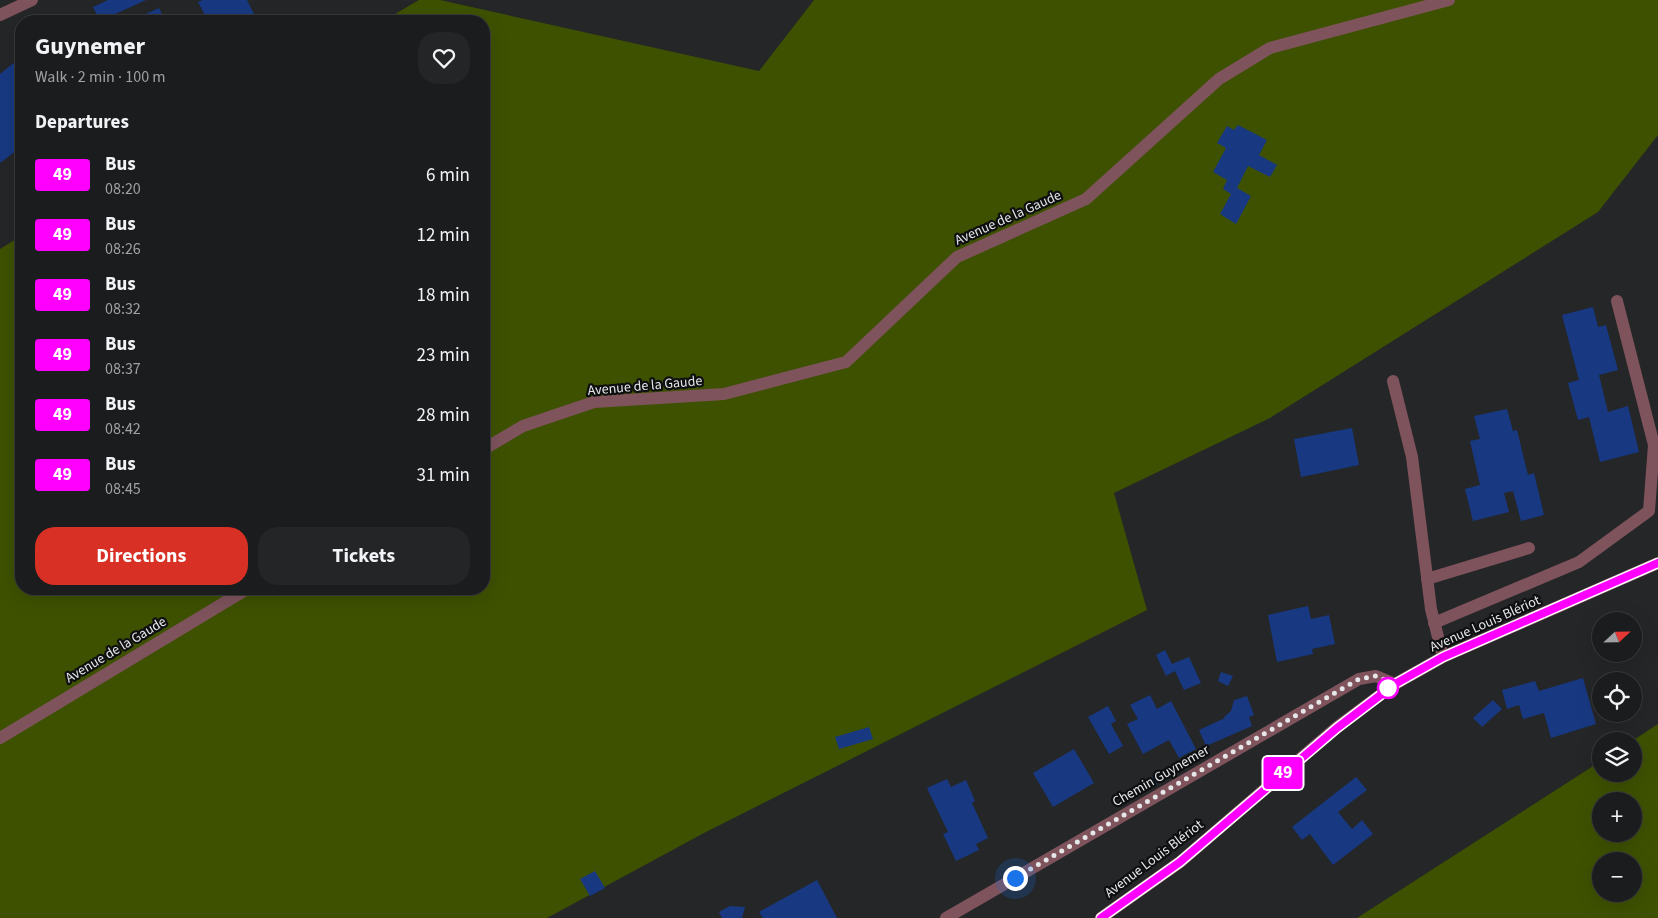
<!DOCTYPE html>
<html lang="en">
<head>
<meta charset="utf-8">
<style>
  :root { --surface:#1b1c1e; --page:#242527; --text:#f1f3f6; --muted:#a0a1a4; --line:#393a3c; --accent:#d93025 }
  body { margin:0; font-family:"Source Sans 3",sans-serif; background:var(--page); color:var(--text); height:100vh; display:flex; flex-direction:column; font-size:19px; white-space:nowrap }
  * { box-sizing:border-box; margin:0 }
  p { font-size:16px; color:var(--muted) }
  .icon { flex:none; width:28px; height:28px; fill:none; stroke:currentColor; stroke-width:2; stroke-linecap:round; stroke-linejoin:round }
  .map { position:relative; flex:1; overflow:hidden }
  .drawer { position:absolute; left:15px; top:15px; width:475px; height:580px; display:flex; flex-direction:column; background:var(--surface); border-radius:20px; box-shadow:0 5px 20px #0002,0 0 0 1px var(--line) }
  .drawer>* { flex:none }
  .badge { padding:0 10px; border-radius:4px; font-size:18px; line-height:32px }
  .needle { width:32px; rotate:68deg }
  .fabs { position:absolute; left:1592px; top:612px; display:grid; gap:10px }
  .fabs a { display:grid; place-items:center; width:50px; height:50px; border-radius:50%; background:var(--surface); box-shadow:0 5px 20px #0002,0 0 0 1px var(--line); font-size:25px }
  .you { position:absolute; width:25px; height:25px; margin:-12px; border:4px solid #fff; border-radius:50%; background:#1a73e8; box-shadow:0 0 0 8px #1a73e833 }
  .map>.badge { position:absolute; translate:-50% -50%; box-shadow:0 0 0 2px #fff }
  h2 { padding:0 20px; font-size:19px; line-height:45px }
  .round { display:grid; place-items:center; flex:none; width:52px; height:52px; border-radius:20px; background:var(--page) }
  .summary { display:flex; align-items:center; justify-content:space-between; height:85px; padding:0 20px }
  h1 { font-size:24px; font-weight:700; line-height:38px }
  .primary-button { display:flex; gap:10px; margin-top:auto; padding:10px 20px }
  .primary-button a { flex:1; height:58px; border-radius:20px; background:var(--accent); color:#fff; font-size:20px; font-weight:700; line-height:58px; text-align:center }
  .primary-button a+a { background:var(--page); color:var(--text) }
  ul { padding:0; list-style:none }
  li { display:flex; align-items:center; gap:15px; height:60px; padding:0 20px }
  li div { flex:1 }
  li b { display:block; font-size:19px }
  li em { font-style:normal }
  li .badge { min-width:55px; font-weight:700; text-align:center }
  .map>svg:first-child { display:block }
</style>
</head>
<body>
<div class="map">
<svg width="1658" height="918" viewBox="0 0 1658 918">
  <rect width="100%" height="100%" fill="#242628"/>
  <g fill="#3e5100" fill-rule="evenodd">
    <polygon points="419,0 440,0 759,71 814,0 1658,0 1658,135 1598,212 1270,418 1114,493 1147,610 704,833 547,918 0,918 0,249 21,236 21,589 484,589 484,21 383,21"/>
    <path d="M1658,724v194h-301l244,-157v13h33v-33h-2zM1601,801h33v33h-33zM1601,861h33v33h-33z"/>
  </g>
  <g fill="#183982">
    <polygon points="108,0 146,0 100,21 93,7"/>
    <polygon points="203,0 247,0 256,18 250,21 208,21 198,2"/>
    <polygon points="159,8 165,21 130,21"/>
    <polygon points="21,57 21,147 0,163 0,74"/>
    <polygon points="1238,125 1267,140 1259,155 1277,165 1270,177 1248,166 1237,188 1251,196 1236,224 1220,214 1231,194 1223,189 1227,180 1213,172 1226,148 1217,143 1227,126 1234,130"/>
    <polygon points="1593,307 1598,327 1606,325 1618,370 1599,375 1608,412 1628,406 1639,452 1600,462 1589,417 1578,420 1568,383 1579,380 1562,315"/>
    <polygon points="1507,409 1513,431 1517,430 1528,475 1534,473 1544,515 1521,521 1513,491 1504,493 1509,512 1473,521 1465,489 1480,485 1470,441 1480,439 1474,416"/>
    <polygon points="1352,428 1359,465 1301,477 1294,439"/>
    <polygon points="1308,606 1311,619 1329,615 1335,644 1312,649 1313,654 1277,662 1268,615"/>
    <polygon points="1165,650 1172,664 1189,657 1201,683 1184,690 1175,671 1166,676 1156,655"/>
    <polygon points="1221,672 1233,676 1228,686 1218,681"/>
    <polygon points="1583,678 1596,724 1551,738 1544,713 1523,719 1519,705 1507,709 1502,690 1535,681 1539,691"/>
    <polygon points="1150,695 1157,709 1171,701 1196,749 1179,758 1169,740 1143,754 1127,724 1138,719 1130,705"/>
    <polygon points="1247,696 1254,715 1249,717 1252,726 1206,746 1199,730 1225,718 1224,717 1231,711 1234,700"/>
    <polygon points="1493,700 1502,709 1482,727 1473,718"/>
    <polygon points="1108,706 1116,721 1111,724 1123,746 1109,754 1088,717"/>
    <polygon points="869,727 873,739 839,749 835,737"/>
    <polygon points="1074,749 1094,783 1053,807 1033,773"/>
    <polygon points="1170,766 1175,775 1159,782 1154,774"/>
    <polygon points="1153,777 1157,785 1150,789 1145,781"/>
    <polygon points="1356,777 1367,790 1338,812 1352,829 1362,820 1373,834 1333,865 1310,834 1302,840 1292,827"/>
    <polygon points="947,779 951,787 966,780 975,801 972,803 988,838 976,844 979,850 956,861 943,834 948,832 927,788"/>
    <polygon points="595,871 605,888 590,896 580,879"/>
    <polygon points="817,880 837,918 763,918 759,912"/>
    <polygon points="730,906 745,907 742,918 722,918 719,912"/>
  </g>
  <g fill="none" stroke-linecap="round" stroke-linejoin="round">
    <g stroke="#7e535c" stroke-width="12">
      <polyline points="0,15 32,0"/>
      <polyline points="1393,381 1412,457 1431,609 1443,657"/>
      <polyline points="484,449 523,426 594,402 724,394 846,362 957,257 1086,199 1219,79 1270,48 1449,0"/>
      <polyline points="1427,579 1529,548"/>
      <polyline points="1434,623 1579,562 1649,511 1654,445 1617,301"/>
      <polyline points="0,738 247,589"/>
      <polyline points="946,918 1359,679 1376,676 1395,684"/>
      <polyline points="1101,918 1180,862 1337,727 1395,684 1443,657 1658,563"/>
    </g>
  </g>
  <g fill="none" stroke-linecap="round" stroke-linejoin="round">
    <g stroke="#fff" stroke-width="11">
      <polyline id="line" points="1101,918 1180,862 1337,728 1395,684 1443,657 1658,563"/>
    </g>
    <use href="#line" stroke="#f0f" stroke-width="8"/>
    <polyline stroke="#e6e7e9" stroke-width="5" stroke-dasharray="0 9" points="1015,878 1359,679 1376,676 1395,684 1388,688"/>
  </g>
  <circle fill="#fff" stroke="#f0f" stroke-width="2.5" cx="1388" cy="688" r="10"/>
  <g text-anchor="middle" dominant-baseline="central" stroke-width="4.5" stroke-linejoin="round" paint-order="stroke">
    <g font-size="14" fill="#e6e7e9" stroke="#0e0f10">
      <text transform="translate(1008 218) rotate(-24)">Avenue de la Gaude</text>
      <text transform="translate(645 386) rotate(-5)">Avenue de la Gaude</text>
      <text transform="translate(1485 624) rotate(-24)">Avenue Louis Blériot</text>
      <text transform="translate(116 650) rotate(-31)">Avenue de la Gaude</text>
      <text transform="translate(1161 776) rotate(-30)">Chemin Guynemer</text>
      <text transform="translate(1154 859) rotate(-37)">Avenue Louis Blériot</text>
    </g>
  </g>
</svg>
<div class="fabs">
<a><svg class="needle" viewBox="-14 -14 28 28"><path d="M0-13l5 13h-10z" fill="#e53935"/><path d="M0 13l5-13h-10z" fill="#a0a1a4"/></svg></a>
<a><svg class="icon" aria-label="locate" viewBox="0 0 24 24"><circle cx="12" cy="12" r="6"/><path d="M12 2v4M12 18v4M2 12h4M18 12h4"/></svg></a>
<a><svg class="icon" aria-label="layers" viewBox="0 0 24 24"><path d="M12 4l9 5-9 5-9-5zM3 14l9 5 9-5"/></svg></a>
<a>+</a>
<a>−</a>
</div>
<div class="you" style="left:1015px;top:878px"></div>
<b class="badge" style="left:1283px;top:773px;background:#f0f;color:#fff">49</b>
<section class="drawer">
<div class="summary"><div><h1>Guynemer</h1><p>Walk · 2 min · 100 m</p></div><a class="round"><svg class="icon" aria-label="heart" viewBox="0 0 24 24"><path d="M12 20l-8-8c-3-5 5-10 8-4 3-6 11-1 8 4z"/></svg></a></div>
<h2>Departures</h2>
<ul>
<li><span class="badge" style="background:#f0f;color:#fff">49</span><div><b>Bus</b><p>08:20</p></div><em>6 min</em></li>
<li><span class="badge" style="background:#f0f;color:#fff">49</span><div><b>Bus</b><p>08:26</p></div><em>12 min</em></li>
<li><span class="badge" style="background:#f0f;color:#fff">49</span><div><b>Bus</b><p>08:32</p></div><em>18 min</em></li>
<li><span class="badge" style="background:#f0f;color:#fff">49</span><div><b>Bus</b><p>08:37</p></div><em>23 min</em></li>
<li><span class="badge" style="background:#f0f;color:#fff">49</span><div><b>Bus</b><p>08:42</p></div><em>28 min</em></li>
<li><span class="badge" style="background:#f0f;color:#fff">49</span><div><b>Bus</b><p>08:45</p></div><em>31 min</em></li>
</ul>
<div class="primary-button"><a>Directions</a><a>Tickets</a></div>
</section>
</div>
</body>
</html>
